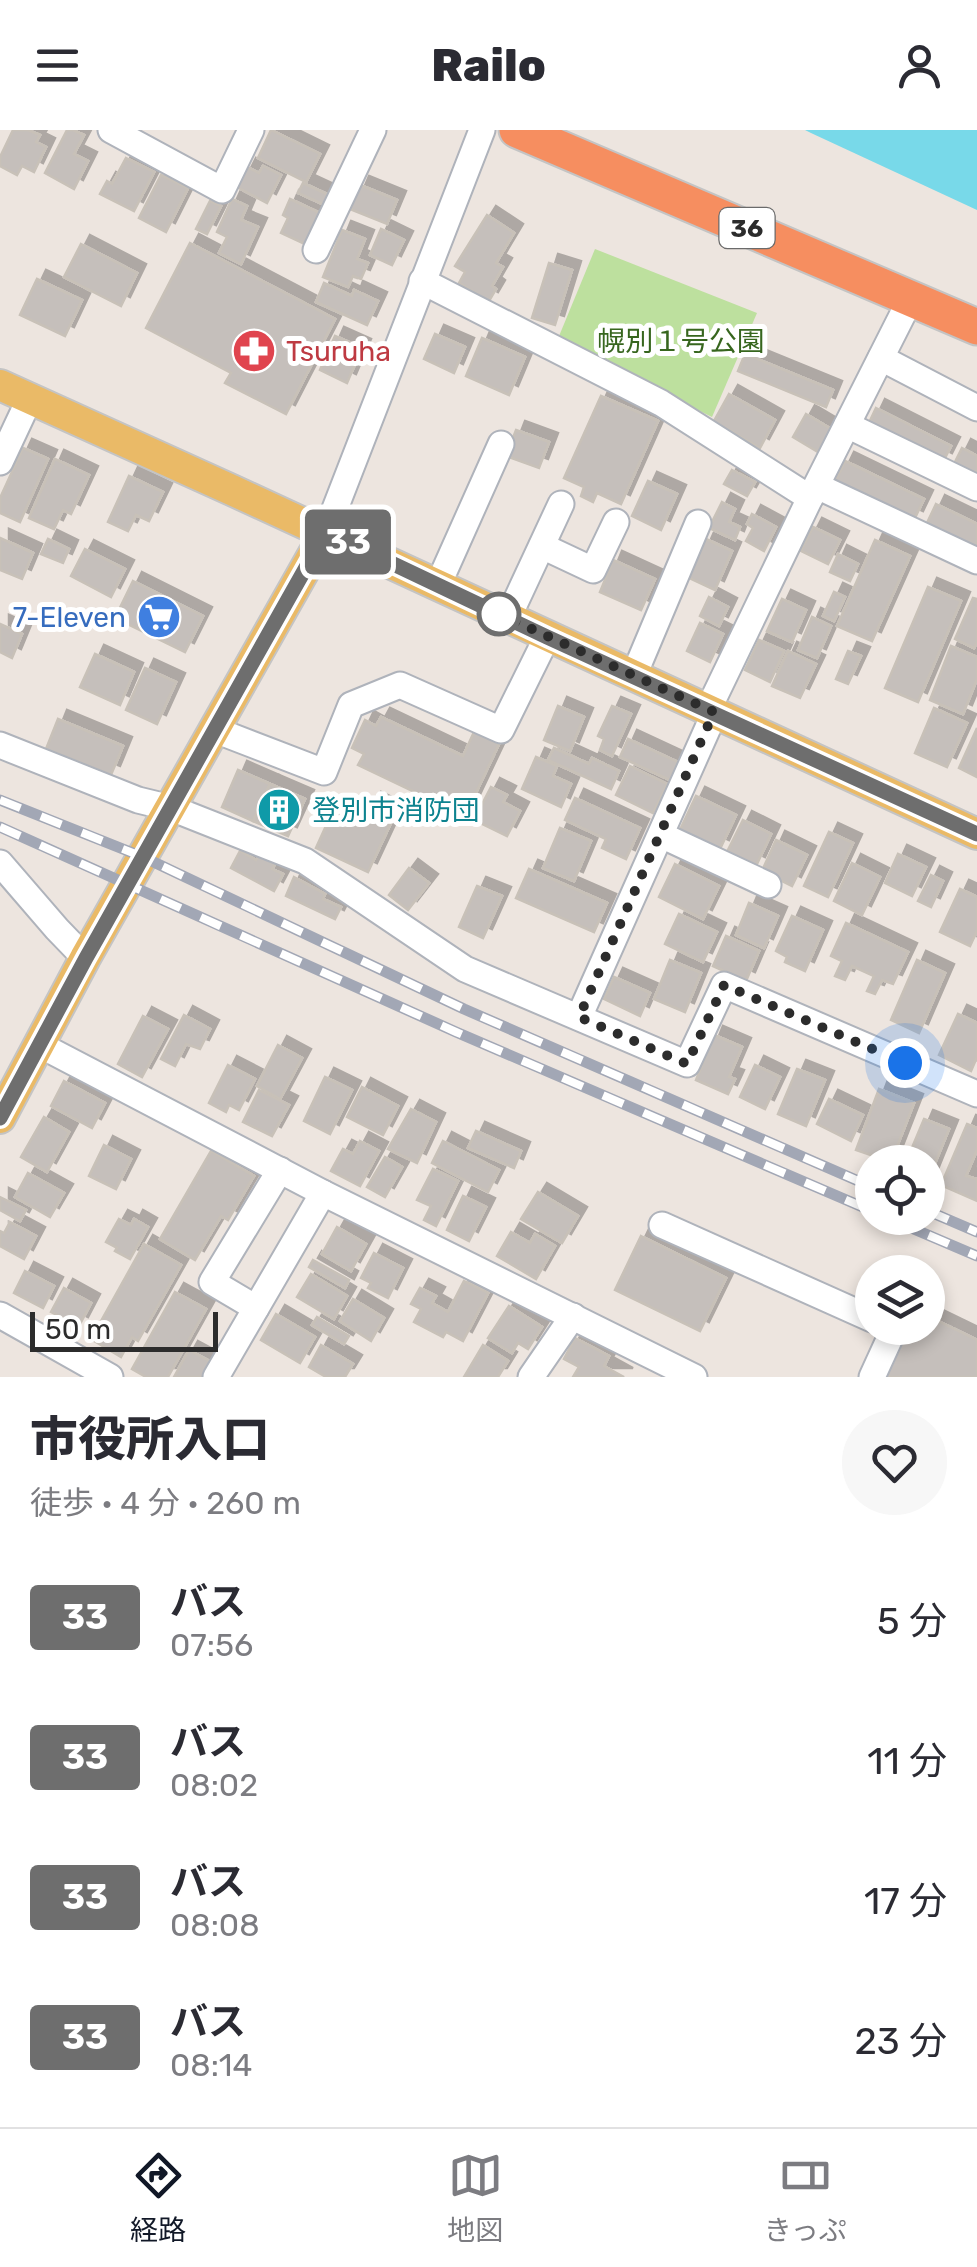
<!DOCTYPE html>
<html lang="ja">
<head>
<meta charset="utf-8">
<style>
  :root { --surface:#fff; --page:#f7f7f7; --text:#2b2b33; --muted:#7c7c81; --line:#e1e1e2; --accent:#111827 }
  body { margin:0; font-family:Rubik,"Noto Sans JP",sans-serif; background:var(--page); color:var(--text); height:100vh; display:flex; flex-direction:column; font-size:38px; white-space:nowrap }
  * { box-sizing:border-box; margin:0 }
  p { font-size:32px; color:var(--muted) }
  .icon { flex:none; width:55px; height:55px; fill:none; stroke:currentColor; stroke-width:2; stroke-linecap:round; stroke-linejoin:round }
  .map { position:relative; height:1247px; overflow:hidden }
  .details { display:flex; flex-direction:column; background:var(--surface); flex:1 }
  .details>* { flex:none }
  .badge { padding:0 20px; border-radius:8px; font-size:35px; line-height:65px }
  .buttons { position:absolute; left:855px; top:1015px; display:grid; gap:20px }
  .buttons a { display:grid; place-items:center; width:90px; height:90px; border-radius:50%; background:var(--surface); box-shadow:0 5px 15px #0003; font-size:50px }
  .scale { position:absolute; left:30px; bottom:25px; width:188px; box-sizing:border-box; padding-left:10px; border:5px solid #2c2c2c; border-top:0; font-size:28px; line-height:35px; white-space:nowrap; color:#2c2c2c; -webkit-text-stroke:8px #fff; paint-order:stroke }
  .you { position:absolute; width:50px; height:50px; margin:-25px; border:8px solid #fff; border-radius:50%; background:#1a73e8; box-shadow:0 0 0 15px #1a73e833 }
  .map>.badge { position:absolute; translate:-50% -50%; box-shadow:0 0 0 5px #fff }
  .round { display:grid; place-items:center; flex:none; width:105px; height:105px; border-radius:52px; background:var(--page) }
  .head { display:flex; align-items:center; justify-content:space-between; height:170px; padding:0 30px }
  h1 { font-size:48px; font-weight:800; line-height:75px }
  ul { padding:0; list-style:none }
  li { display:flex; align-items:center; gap:30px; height:140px; padding:0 30px }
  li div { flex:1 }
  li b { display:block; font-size:38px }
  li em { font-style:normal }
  li .badge { min-width:110px; font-weight:700; text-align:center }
  header { display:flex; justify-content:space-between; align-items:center; height:130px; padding:0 30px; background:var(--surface); font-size:45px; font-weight:800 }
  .dock { display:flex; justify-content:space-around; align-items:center; height:140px; border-top:2px solid var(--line); background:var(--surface); font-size:28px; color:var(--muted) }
  .dock a { display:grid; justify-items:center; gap:5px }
  .dock .selected { color:var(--accent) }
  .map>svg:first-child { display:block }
</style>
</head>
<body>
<header><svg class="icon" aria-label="menu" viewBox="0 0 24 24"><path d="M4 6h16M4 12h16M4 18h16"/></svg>Railo<svg class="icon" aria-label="person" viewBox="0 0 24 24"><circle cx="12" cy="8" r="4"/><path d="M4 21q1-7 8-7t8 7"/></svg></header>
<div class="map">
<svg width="977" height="1247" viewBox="0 0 977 1247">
  <defs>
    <filter id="shadow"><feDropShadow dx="9" dy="-9" stdDeviation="0" flood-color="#0004"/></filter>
  </defs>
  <rect width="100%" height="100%" fill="#ede5df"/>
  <polygon fill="#bde09e" points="595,119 757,183 712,287 557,211"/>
  <polygon fill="#78d9e9" points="805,0 977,0 977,80 811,3"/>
  <g fill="#c5bfbb" stroke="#c8c1b8" stroke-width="2.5" filter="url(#shadow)">
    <polygon points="13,0 28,0 40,5 36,12 46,17 34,42 22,36 17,45 0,36 0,27"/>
    <polygon points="67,0 73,0 84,5 74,24 88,31 74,59 45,43"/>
    <polygon points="271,0 320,24 306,52 258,28"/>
    <polygon points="126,28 154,42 134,81 100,64 107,51 112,54"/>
    <polygon points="263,36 281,45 267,73 237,57 247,37 259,43"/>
    <polygon points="161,45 188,58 166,102 139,88"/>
    <polygon points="303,53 331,66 327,76 298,63"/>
    <polygon points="360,55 397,70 387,94 350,79"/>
    <polygon points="232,69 247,76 241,90 258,97 241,134 219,123 227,107 217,102"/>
    <polygon points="290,69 320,83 305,114 281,103 288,88 283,85"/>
    <polygon points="210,71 221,76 207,104 196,99"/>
    <polygon points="487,85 514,103 496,133 503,137 492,156 496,159 489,171 459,153 465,142 455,136"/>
    <polygon points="381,99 404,110 392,135 370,125"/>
    <polygon points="342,100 365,109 357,129 368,133 361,149 353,146 348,157 323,147"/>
    <polygon points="190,113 335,189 286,284 225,253 231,243 146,198"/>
    <polygon points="81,114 137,143 121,176 64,147"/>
    <polygon points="549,133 572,140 555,195 532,188"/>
    <polygon points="37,149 82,170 65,206 20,185"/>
    <polygon points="324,153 352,166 354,160 378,171 367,195 316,172"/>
    <polygon points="435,204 465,217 454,243 424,229"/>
    <polygon points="335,206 362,218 347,253 320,240"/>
    <polygon points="482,208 525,227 509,265 466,246"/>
    <polygon points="745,224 833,260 826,277 738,241"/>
    <polygon points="729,264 775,290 760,318 714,291"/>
    <polygon points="601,266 658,291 621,374 597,363 593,372 581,366 584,357 564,348"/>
    <polygon points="876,278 951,316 943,332 868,295"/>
    <polygon points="806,284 831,299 818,322 793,307"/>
    <polygon points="516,300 549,312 539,338 506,326"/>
    <polygon points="23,318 48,329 20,392 0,383 0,368"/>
    <polygon points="962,318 977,326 977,348 953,336"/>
    <polygon points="55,329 89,345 71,384 63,380 54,399 29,388"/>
    <polygon points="845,331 924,369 914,390 835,352"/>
    <polygon points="732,340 755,352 747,366 724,354"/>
    <polygon points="129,346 163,362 149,391 136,385 128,401 108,392"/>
    <polygon points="648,351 677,364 661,400 632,386"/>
    <polygon points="722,372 735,379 729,392 740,397 735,410 709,398"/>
    <polygon points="936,374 977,394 977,418 927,393"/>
    <polygon points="752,384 776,397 764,421 746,411 753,398 747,394"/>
    <polygon points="813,397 840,410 828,434 801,421"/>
    <polygon points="0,408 33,423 22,449 0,440"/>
    <polygon points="48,409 69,419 63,433 41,424"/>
    <polygon points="706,409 732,421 715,460 689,448"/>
    <polygon points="875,410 910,426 872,511 837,496"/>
    <polygon points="85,419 125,439 111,467 71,446"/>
    <polygon points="838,424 858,434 850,451 830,442"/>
    <polygon points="613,430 655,449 641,480 600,462"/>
    <polygon points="133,451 203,486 185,522 115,488"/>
    <polygon points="928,457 961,471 918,572 885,558"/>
    <polygon points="834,462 845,467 834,491 823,486"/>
    <polygon points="709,467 728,477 719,496 700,486"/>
    <polygon points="973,468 977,469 977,512 974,518 955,509"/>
    <polygon points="782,469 806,480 792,512 767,501"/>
    <polygon points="812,487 831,496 817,528 798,520"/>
    <polygon points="700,493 723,504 710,532 687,521"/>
    <polygon points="0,494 22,504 12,528 0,522"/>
    <polygon points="759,510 784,521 770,552 745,540"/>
    <polygon points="951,516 977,527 977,549 963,584 930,570"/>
    <polygon points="788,521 816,534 800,568 772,556"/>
    <polygon points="848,521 861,526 848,554 836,549"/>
    <polygon points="95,524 134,542 120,575 80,557"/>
    <polygon points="145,538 176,552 157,594 126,580"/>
    <polygon points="558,576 584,587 570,621 544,610"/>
    <polygon points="612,576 631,584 612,626 600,620 604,609 598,606"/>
    <polygon points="934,578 967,593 947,637 915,623"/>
    <polygon points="381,587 463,626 474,602 499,614 465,686 358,635 364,624 352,618 365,590 376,596"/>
    <polygon points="58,589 123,616 111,645 46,619"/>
    <polygon points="977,598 977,647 959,638"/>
    <polygon points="628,609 678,632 670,650 620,627"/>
    <polygon points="554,618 589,634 592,628 619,641 611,659 548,630"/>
    <polygon points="536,627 557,636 553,646 571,654 561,677 522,659"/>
    <polygon points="630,636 667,654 653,683 616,665"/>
    <polygon points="238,640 270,654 253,691 222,677"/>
    <polygon points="270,654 305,669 288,706 253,691"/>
    <polygon points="491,657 507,665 503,672 520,681 507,706 474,690"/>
    <polygon points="696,666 736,685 720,719 680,700"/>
    <polygon points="575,668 640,698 626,729 602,718 606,709 565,690"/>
    <polygon points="372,671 396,682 368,742 316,718 335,676 364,690"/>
    <polygon points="743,690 771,704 756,736 727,722"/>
    <polygon points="560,698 591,711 574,751 543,738"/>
    <polygon points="829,702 853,713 828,767 804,756"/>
    <polygon points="776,710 807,725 792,756 762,741"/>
    <polygon points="240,721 256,730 259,726 275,734 272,739 283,744 274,761 231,738"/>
    <polygon points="898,724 926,737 912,766 885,753"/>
    <polygon points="852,733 880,747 862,785 834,771"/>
    <polygon points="675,734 719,756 703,789 659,767"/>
    <polygon points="409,738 429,753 408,780 389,765"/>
    <polygon points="529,739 607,773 594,802 516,768"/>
    <polygon points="931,745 943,751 931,777 918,771"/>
    <polygon points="294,747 325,764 323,769 341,777 335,789 286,766"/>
    <polygon points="477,756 502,766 483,808 459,797"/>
    <polygon points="960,759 977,767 977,801 970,816 940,802"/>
    <polygon points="749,773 778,786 764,818 736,805"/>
    <polygon points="679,784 717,802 703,832 665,814"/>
    <polygon points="792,786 823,800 805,841 785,832 787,827 776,821"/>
    <polygon points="846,793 908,822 893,854 882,850 875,864 867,861 874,846 852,836 845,850 835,846 842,831 831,826"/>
    <polygon points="726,806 759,821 746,851 713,836"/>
    <polygon points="670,830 701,843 685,882 654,869"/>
    <polygon points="917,830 945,843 919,903 891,890"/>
    <polygon points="614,847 650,863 640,886 604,869"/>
    <polygon points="958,884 977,893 977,927 971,941 939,925"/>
    <polygon points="184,885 210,899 200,919 186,914 175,936 161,929"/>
    <polygon points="143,886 168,899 142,947 118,934"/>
    <polygon points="714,905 742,917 729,947 735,949 728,964 696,950"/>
    <polygon points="278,915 302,928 280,969 257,956"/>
    <polygon points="228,935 255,949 239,980 229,975 226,982 209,973"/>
    <polygon points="755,935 780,947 765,979 740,967"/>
    <polygon points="797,939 825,950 806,996 778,984"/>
    <polygon points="325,947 352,960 330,1004 304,991"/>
    <polygon points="64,951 105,973 92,998 51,976"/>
    <polygon points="362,957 398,976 383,1005 347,987"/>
    <polygon points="879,959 914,973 891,1032 856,1020"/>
    <polygon points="259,960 289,975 272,1006 243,992"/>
    <polygon points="829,969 863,985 851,1011 817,994"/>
    <polygon points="411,979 436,992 417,1033 388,1019"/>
    <polygon points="44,987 69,1002 47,1042 21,1027"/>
    <polygon points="924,989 949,999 929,1048 928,1032 906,1032"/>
    <polygon points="967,994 977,998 977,1020 966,1046 977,1049 977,1071 941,1055"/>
    <polygon points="476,1001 521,1021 514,1038 468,1018"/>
    <polygon points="360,1011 379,1021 360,1056 331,1041 343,1019 353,1024"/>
    <polygon points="443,1011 499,1040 488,1062 432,1033"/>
    <polygon points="104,1015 131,1029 116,1059 89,1046"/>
    <polygon points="211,1021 254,1046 228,1090 221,1086 195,1130 160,1109"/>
    <polygon points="385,1027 402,1037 385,1067 367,1057"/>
    <polygon points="433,1039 458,1051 436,1096 424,1090 431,1076 417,1070"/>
    <polygon points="28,1043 64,1063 50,1087 15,1067"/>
    <polygon points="538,1062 578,1086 562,1113 521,1089"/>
    <polygon points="463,1066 486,1077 469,1111 447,1100"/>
    <polygon points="0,1067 26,1080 20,1091 0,1080"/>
    <polygon points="119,1089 131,1095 134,1089 148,1097 130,1129 115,1121 117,1118 106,1112"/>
    <polygon points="10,1092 36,1106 24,1129 0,1116 0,1101 4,1103"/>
    <polygon points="337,1097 366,1114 351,1141 322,1124"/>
    <polygon points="511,1102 530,1113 535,1104 555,1116 536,1149 497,1126"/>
    <polygon points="641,1106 726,1148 700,1201 615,1160"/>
    <polygon points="144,1114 181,1135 138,1211 132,1207 121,1227 91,1209"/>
    <polygon points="374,1123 403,1138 388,1168 368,1158 371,1153 361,1148"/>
    <polygon points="313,1130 349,1150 345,1158 309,1137"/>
    <polygon points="25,1141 54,1156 43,1178 14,1163"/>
    <polygon points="311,1144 347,1166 334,1189 297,1167"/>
    <polygon points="464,1151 488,1163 463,1211 446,1202 443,1207 414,1192 421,1179 411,1174 420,1158 436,1166 432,1173 448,1182"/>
    <polygon points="64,1158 91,1173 79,1196 51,1182"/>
    <polygon points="175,1162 206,1179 168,1247 146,1247 132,1239"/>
    <polygon points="353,1169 384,1188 371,1211 340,1191"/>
    <polygon points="509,1176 542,1197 528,1219 518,1213 512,1223 488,1208"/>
    <polygon points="276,1184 315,1207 300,1233 261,1210"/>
    <polygon points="928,1186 977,1210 977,1247 884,1247 907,1198 928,1198"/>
    <polygon points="317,1187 349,1206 344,1214 312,1195"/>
    <polygon points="575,1208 609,1226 604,1236 624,1247 573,1247 579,1237 564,1229"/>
    <polygon points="321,1215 353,1234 345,1247 326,1247 309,1237"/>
    <polygon points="483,1215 508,1231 498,1247 464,1247"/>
    <polygon points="189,1220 213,1233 205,1247 174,1247"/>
  </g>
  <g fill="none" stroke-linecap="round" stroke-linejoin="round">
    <g stroke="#afb3bb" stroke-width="29">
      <g id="minor">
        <polyline points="111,0 222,60 251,0"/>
        <polyline points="316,120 373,0"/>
        <polyline points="422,151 661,273 810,368"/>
        <polyline points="881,228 977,278"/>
        <polyline points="847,295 977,358"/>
        <polyline points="0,332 30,268"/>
        <polyline points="817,356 977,431"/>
        <polyline points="326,402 482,0"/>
        <polyline points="542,416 593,440 616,392"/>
        <polyline points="438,455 501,314"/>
        <polyline points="508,488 561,374"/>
        <polyline points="634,545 698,393"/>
        <polyline points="708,580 810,368 911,168"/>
        <polyline points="215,600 324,642 351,575 400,555 501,600 547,507"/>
        <polyline points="0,615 138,670 171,678 305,731 465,839 687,934 724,855 977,964"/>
        <polyline points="661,705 768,755"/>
        <polyline points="0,733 57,799 85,828"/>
        <polyline points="579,887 715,582"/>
        <polyline points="40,915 323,1063 694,1247"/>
        <polyline points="662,1095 872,1189"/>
        <polyline points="256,1178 212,1152 280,1040"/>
        <polyline points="0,1185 110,1247"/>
        <polyline points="216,1247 323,1063"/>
        <polyline points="531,1247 573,1186"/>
        <polyline points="872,1247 894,1199 891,1198"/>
      </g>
    </g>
    <g stroke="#c4c4c4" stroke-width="34">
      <g id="major">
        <path d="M0,255c327,147 652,299 977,449"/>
        <polyline points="0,988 85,828 326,402"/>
      </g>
    </g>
    <g stroke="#c4c4c4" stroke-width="39">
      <polyline id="highway" points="517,0 977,197"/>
    </g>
    <use href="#minor" stroke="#fff" stroke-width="25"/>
    <use href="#major" stroke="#eaba67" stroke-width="30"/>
    <use href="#highway" stroke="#f68e60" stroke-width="35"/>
    <g stroke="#a2a7b5" stroke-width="11">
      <g id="rail">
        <polyline points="0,670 143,727 464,879 872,1057"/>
        <polyline points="0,697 456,902 872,1081"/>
        <polyline points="928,1081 977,1102"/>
        <polyline points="888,1088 977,1126"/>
      </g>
    </g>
    <use href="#rail" stroke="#fff" stroke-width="8" stroke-dasharray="22" stroke-linecap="butt"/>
  </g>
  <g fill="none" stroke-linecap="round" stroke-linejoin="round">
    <g stroke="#fff" stroke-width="22">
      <polyline id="line" points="0,988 86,828 326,402 547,507 977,704"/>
    </g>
    <use href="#line" stroke="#6e6e6e" stroke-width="15"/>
    <polyline stroke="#2c2c2c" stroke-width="10" stroke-dasharray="0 18" points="499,484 714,582 579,887 687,934 724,855 905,933"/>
  </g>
  <defs>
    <g id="pharmacy-disc" transform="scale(2.25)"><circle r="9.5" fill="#e0444e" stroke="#fff"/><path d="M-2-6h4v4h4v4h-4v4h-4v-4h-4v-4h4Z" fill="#fff"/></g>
    <g id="supermarket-disc" transform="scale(2.25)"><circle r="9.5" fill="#3f7fe0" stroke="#fff"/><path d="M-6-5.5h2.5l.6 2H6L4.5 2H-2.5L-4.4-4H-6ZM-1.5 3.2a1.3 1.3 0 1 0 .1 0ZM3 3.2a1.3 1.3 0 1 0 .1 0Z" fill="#fff"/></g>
    <g id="building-disc" transform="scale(2.25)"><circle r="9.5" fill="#0f9aa8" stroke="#fff"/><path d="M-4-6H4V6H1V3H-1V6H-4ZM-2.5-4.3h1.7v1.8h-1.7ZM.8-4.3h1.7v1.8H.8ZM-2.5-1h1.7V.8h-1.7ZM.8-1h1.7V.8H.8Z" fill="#fff"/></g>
  </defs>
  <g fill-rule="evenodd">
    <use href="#pharmacy-disc" x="254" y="221"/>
    <use href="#supermarket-disc" x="159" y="487"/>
    <use href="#building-disc" x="279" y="680"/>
  </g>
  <circle fill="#fff" stroke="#6e6e6e" stroke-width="5" cx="499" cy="484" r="20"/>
  <g text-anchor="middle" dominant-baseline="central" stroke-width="10" stroke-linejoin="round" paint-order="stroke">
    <rect fill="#fff" stroke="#6b6b6b" stroke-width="2.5" x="719.5" y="78" width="55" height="40" rx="8"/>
    <g font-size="25" font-weight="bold" fill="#2c2c2c">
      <text x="747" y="98">36</text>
    </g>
    <g font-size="28" fill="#37661e" stroke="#fff">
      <text x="681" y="211">幌別１号公園</text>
    </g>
    <g font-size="28" fill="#be3a42" stroke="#fff" text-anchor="start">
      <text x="286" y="221">Tsuruha</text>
    </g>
    <g font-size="28" fill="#366cbe" stroke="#fff" text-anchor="end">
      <text x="126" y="487">7-Eleven</text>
    </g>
    <g font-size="28" fill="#0d838f" stroke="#fff" text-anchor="start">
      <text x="312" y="680">登別市消防団</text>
    </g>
  </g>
</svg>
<div class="buttons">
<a><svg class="icon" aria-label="locate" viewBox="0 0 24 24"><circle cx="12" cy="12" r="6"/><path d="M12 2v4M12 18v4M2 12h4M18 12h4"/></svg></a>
<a><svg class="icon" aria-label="layers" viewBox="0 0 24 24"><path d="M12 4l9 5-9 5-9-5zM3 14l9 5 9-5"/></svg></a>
</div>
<div class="scale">50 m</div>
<div class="you" style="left:905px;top:933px"></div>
<b class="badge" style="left:348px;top:412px;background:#6e6e6e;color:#fff">33</b>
</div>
<section class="details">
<div class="head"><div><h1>市役所入口</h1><p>徒歩 · 4 分 · 260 m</p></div><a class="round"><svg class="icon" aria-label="heart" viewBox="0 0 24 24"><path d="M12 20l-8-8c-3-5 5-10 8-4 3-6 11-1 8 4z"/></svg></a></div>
<ul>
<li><span class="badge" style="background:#6e6e6e;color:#fff">33</span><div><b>バス</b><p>07:56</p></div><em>5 分</em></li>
<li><span class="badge" style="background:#6e6e6e;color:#fff">33</span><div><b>バス</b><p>08:02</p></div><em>11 分</em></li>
<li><span class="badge" style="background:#6e6e6e;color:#fff">33</span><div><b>バス</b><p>08:08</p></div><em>17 分</em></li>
<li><span class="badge" style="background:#6e6e6e;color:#fff">33</span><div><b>バス</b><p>08:14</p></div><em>23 分</em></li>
</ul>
</section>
<nav class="dock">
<a class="selected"><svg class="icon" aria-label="directions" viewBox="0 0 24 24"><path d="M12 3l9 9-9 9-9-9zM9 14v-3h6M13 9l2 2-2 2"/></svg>経路</a>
<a><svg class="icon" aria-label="map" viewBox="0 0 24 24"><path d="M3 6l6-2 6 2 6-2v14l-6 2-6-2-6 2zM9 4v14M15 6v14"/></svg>地図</a>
<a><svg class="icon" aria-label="tickets" viewBox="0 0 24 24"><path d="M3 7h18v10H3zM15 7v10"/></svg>きっぷ</a>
</nav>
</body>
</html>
